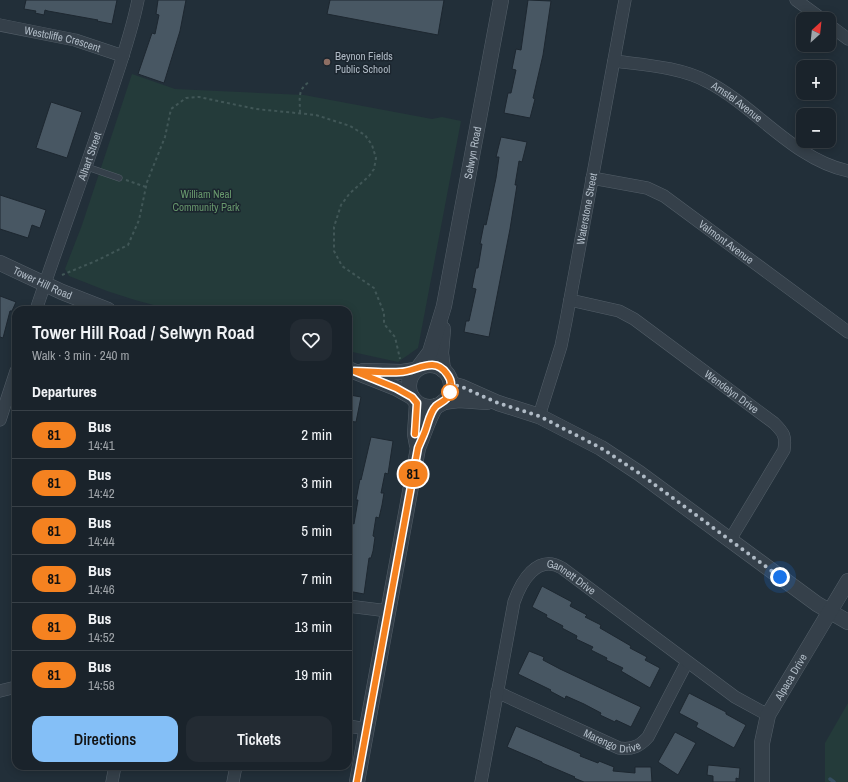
<!DOCTYPE html>
<html lang="en">
<head>
<meta charset="utf-8">
<style>
  :root { --surface:#1a232b; --page:#232b33; --text:#f1f3f6; --muted:#9fa4a9; --line:#384047; --accent:#84bff7 }
  body { margin:0; font-family:"Archivo Narrow",sans-serif; background:var(--page); color:var(--text); height:100vh; display:flex; flex-direction:column; font-size:15px; white-space:nowrap }
  * { box-sizing:border-box; margin:0 }
  p { font-size:13px; color:var(--muted) }
  .icon { flex:none; width:22px; height:22px; fill:none; stroke:currentColor; stroke-width:2; stroke-linecap:round; stroke-linejoin:round }
  .map { position:relative; flex:1; overflow:hidden }
  .side { position:absolute; left:12px; top:306px; width:340px; height:464px; display:flex; flex-direction:column; background:var(--surface); border-radius:12px; box-shadow:0 2px 10px #0003,0 0 0 1px var(--line) }
  .side>* { flex:none }
  .badge { padding:0 8px; border-radius:13px; font-size:14px; line-height:26px }
  .needle { width:26px; rotate:27deg }
  .tools { position:absolute; left:796px; top:12px; display:grid; gap:8px }
  .tools a { display:grid; place-items:center; width:40px; height:40px; border-radius:8px; background:var(--surface); box-shadow:0 2px 10px #0003,0 0 0 1px var(--line); font-size:20px }
  .you { position:absolute; width:20px; height:20px; margin:-10px; border:3px solid #fff; border-radius:50%; background:#1a73e8; box-shadow:0 0 0 6px #1a73e833 }
  .map>.badge { position:absolute; translate:-50% -50%; box-shadow:0 0 0 2px #fff }
  h2 { padding:0 20px; font-size:15px; line-height:36px }
  .round { display:grid; place-items:center; flex:none; width:42px; height:42px; border-radius:12px; background:var(--page) }
  .head { display:flex; align-items:center; justify-content:space-between; height:68px; padding:0 20px }
  h1 { font-size:19px; font-weight:600; line-height:30px }
  .action { display:flex; gap:8px; margin-top:auto; padding:8px 20px }
  .action a { flex:1; height:46px; border-radius:12px; background:var(--accent); color:#111; font-size:16px; font-weight:600; line-height:46px; text-align:center }
  .action a+a { background:var(--page); color:var(--text) }
  ul { padding:0; list-style:none }
  li { display:flex; align-items:center; gap:12px; height:48px; padding:0 20px; border-top:1px solid var(--line) }
  li div { flex:1 }
  li b { display:block; font-size:15px }
  li em { font-style:normal }
  li .badge { min-width:44px; font-weight:700; text-align:center }
  .map>svg:first-child { display:block }
</style>
</head>
<body>
<div class="map">
<svg width="848" height="782" viewBox="0 0 848 782">
  <rect width="100%" height="100%" fill="#222f39"/>
  <g fill="#243b3a">
    <polygon points="132,74 175,89 304,95 432,119 442,117 461,121 418,348 398,362 348,351 348,310 172,310 135,300 107,291 69,276 65,269 82,225"/>
    <polygon points="848,703 848,782 825,782 825,743"/>
  </g>
  <g fill="none" stroke-linecap="round" stroke-linejoin="round">
    <polyline stroke="#354d61" stroke-width="3.5" points="830,779 834,782"/>
  </g>
  <g fill="#485763" stroke="#1d2730">
    <polygon points="26,0 117,0 112,24 97,21 98,20 48,11 45,10 44,15 35,13 36,11 24,9"/>
    <polygon points="158,0 186,0 180,31 164,83 138,74 152,33 155,34 159,15 156,14"/>
    <polygon points="330,0 444,0 438,35 327,14"/>
    <polygon points="528,0 551,1 543,55 533,98 535,99 530,118 504,113 508,93 511,93 516,70 512,69 516,49 521,50"/>
    <polygon points="51,102 82,112 67,158 36,148"/>
    <polygon points="501,137 527,142 522,162 519,161 515,185 517,185 510,229 489,337 464,332 466,321 469,321 476,289 472,288 476,268 478,268 482,244 480,244 484,224 486,225 496,178 499,157 496,157"/>
    <polygon points="0,195 46,210 40,228 32,225 28,238 0,229"/>
    <polygon points="0,296 16,302 12,311 10,311 3,338 0,337"/>
    <polygon points="350,395 361,397 356,422 348,421 348,398"/>
    <polygon points="371,437 393,441 388,474 385,473 381,493 384,493 382,505 379,518 376,517 373,536 375,537 373,551 371,558 369,558 364,594 348,591 348,561 352,544 348,543 352,523 354,524 358,500 356,500 360,479 361,480"/>
    <polygon points="542,586 572,602 570,606 587,615 585,617 601,625 600,628 631,646 630,648 647,657 645,660 660,668 650,688 621,671 623,668 606,660 607,658 591,650 593,647 576,639 577,636 562,628 563,626 546,617 547,615 532,607"/>
    <polygon points="529,651 544,657 543,660 560,669 641,707 631,727 616,720 615,722 600,715 601,713 584,704 566,696 565,699 550,691 551,690 518,674"/>
    <polygon points="689,693 726,712 726,714 746,725 734,748 696,727 698,723 679,713"/>
    <polygon points="516,726 581,754 580,756 598,763 599,761 614,767 613,771 635,773 635,767 651,767 652,782 584,782 574,778 575,777 542,763 542,762 507,747"/>
    <polygon points="675,732 696,743 678,775 658,762"/>
    <polygon points="708,765 740,768 739,779 736,778 736,782 713,782 713,776 707,775"/>
  </g>
  <g fill="none" stroke-linecap="round" stroke-linejoin="round">
    <g stroke="#535e68" stroke-width="7">
      <polyline id="service" points="87,167 119,178"/>
    </g>
    <g stroke="#535e68" stroke-width="13">
      <g id="minor">
        <polyline points="796,0 822,19"/>
        <path id="s1" d="M0,25l75,15 48,16"/>
        <polyline points="829,25 848,39"/>
        <path id="s2" d="M614,61c30,4 67,6 94,21 48,25 85,77 140,89"/>
        <path id="s3" d="M592,178l55,10 17,8 184,136"/>
        <path id="s4" d="M570,300l49,11 15,8 140,104c10,10 12,13 10,27l-54,90"/>
        <path id="s5" d="M36,310c23,-69 48,-136 71,-205 11,-35 24,-69 31,-105"/>
        <path id="s6" d="M539,416l22,-70 5,-25 59,-321"/>
        <polyline points="0,420 16,371"/>
        <polyline points="348,606 388,611"/>
        <polyline points="0,691 16,687"/>
        <path id="s7" d="M497,692l122,56c13,2 21,-2 29,-11l39,-75"/>
        <polyline points="348,726 367,729"/>
        <polyline points="112,782 115,766"/>
        <polyline points="233,782 236,766"/>
        <path id="s8" d="M481,782l33,-180c7,-20 23,-49 48,-34l173,129 33,18"/>
      </g>
    </g>
    <g stroke="#535e68" stroke-width="16">
      <g id="tertiary">
        <path id="s9" d="M0,263l62,29 46,18"/>
        <polyline points="443,329 441,353 443,370"/>
        <circle cx="430" cy="386" r="21"/>
        <path id="s10" d="M418,368l12,-16 14,-46 57,-306"/>
        <polyline points="348,369 396,388 412,397"/>
        <polyline points="363,371 402,372 415,370"/>
        <polyline points="451,384 462,387 498,403 539,416 601,448 639,473 817,604 848,622"/>
        <polyline points="443,402 459,400 487,402"/>
        <polyline points="417,403 415,434 417,445"/>
        <path d="M357,782l61,-334c6,-14 10,-29 18,-42"/>
        <path id="s11" d="M762,782v-39l6,-28 80,-134"/>
      </g>
    </g>
    <g stroke="#415757" stroke-width="2" stroke-dasharray="3 3" stroke-linecap="butt">
      <path d="M300,113c0,-14 -3,-23 9,-31"/>
      <polyline points="126,180 146,187"/>
      <polyline points="62,275 98,260 128,245 139,220 147,182 165,137 171,109 186,98 199,97 256,109 316,115 350,126 365,135 372,145 376,158 374,169 369,176 350,193 341,205 334,227 334,251 342,266 374,288 384,313 384,324 395,337 400,359"/>
    </g>
    <use href="#service" stroke="#35404a" stroke-width="6"/>
    <use href="#minor" stroke="#35404a" stroke-width="12"/>
    <use href="#tertiary" stroke="#35404a" stroke-width="15"/>
  </g>
  <g fill="none" stroke-linecap="round" stroke-linejoin="round">
    <g stroke="#fff" stroke-width="9">
      <path id="line" d="M357,782l61,-334c2,-5 4,-9 6,-14 4,-9 5,-21 12,-28 6,-5 12,-5 14,-15 2,-6 1,-12 -3,-17 -13,-19 -31,-2 -47,-2 -15,1 -31,-1 -46,-1l42,17 16,9 5,6 -2,31"/>
    </g>
    <use href="#line" stroke="#f58220" stroke-width="6"/>
    <polyline stroke="#b0bbc6" stroke-width="4" stroke-dasharray="0 7.2" points="450,392 451,384 462,387 498,403 539,416 601,448 639,473 780,577"/>
  </g>
  <circle fill="#8d6e63" stroke="#1b252e" stroke-width="1.5" cx="327" cy="62" r="4"/>
  <circle fill="#fff" stroke="#f58220" stroke-width="2" cx="450" cy="392" r="8"/>
  <g text-anchor="middle" dominant-baseline="central" stroke-width="3" stroke-linejoin="round" paint-order="stroke">
    <g font-size="11" fill="#b0bbc6" stroke="#1b252e">
      <text stroke="none"><textPath href="#s1" startOffset="64">Westcliffe Crescent</textPath></text>
      <text stroke="none"><textPath href="#s2" startOffset="132">Amstel Avenue</textPath></text>
      <text stroke="none"><textPath href="#s10" startOffset="224">Selwyn Road</textPath></text>
      <text stroke="none"><textPath href="#s5" startOffset="163">Alhart Street</textPath></text>
      <text stroke="none"><textPath href="#s6" startOffset="213">Waterstone Street</textPath></text>
      <text stroke="none"><textPath href="#s3" startOffset="152">Valmont Avenue</textPath></text>
      <text stroke="none"><textPath href="#s9" startOffset="47">Tower Hill Road</textPath></text>
      <text stroke="none"><textPath href="#s4" startOffset="189">Wendelyn Drive</textPath></text>
      <text stroke="none"><textPath href="#s8" startOffset="264">Gannett Drive</textPath></text>
      <text stroke="none"><textPath href="#s11" startOffset="112">Alpaca Drive</textPath></text>
      <text stroke="none"><textPath href="#s7" startOffset="126">Marengo Drive</textPath></text>
    </g>
    <g font-size="11" fill="#b0bbc6" stroke="#1b252e" text-anchor="start">
      <text x="335" y="56">Beynon Fields<tspan x="335" dy="13">Public School</tspan></text>
    </g>
    <g font-size="11" fill="#67976c" stroke="#1b252e">
      <text x="206" y="194">William Neal<tspan x="206" dy="13">Community Park</tspan></text>
    </g>
  </g>
</svg>
<div class="tools">
<a><svg class="needle" viewBox="-14 -14 28 28"><path d="M0-13l5 13h-10z" fill="#e53935"/><path d="M0 13l5-13h-10z" fill="#9fa4a9"/></svg></a>
<a>+</a>
<a>−</a>
</div>
<div class="you" style="left:780px;top:577px"></div>
<b class="badge" style="left:413px;top:474px;background:#f58220;color:#111">81</b>
<section class="side">
<div class="head"><div><h1>Tower Hill Road / Selwyn Road</h1><p>Walk · 3 min · 240 m</p></div><a class="round"><svg class="icon" aria-label="heart" viewBox="0 0 24 24"><path d="M12 20l-8-8c-3-5 5-10 8-4 3-6 11-1 8 4z"/></svg></a></div>
<h2>Departures</h2>
<ul>
<li><span class="badge" style="background:#f58220;color:#111">81</span><div><b>Bus</b><p>14:41</p></div><em>2 min</em></li>
<li><span class="badge" style="background:#f58220;color:#111">81</span><div><b>Bus</b><p>14:42</p></div><em>3 min</em></li>
<li><span class="badge" style="background:#f58220;color:#111">81</span><div><b>Bus</b><p>14:44</p></div><em>5 min</em></li>
<li><span class="badge" style="background:#f58220;color:#111">81</span><div><b>Bus</b><p>14:46</p></div><em>7 min</em></li>
<li><span class="badge" style="background:#f58220;color:#111">81</span><div><b>Bus</b><p>14:52</p></div><em>13 min</em></li>
<li><span class="badge" style="background:#f58220;color:#111">81</span><div><b>Bus</b><p>14:58</p></div><em>19 min</em></li>
</ul>
<div class="action"><a>Directions</a><a>Tickets</a></div>
</section>
</div>
</body>
</html>
